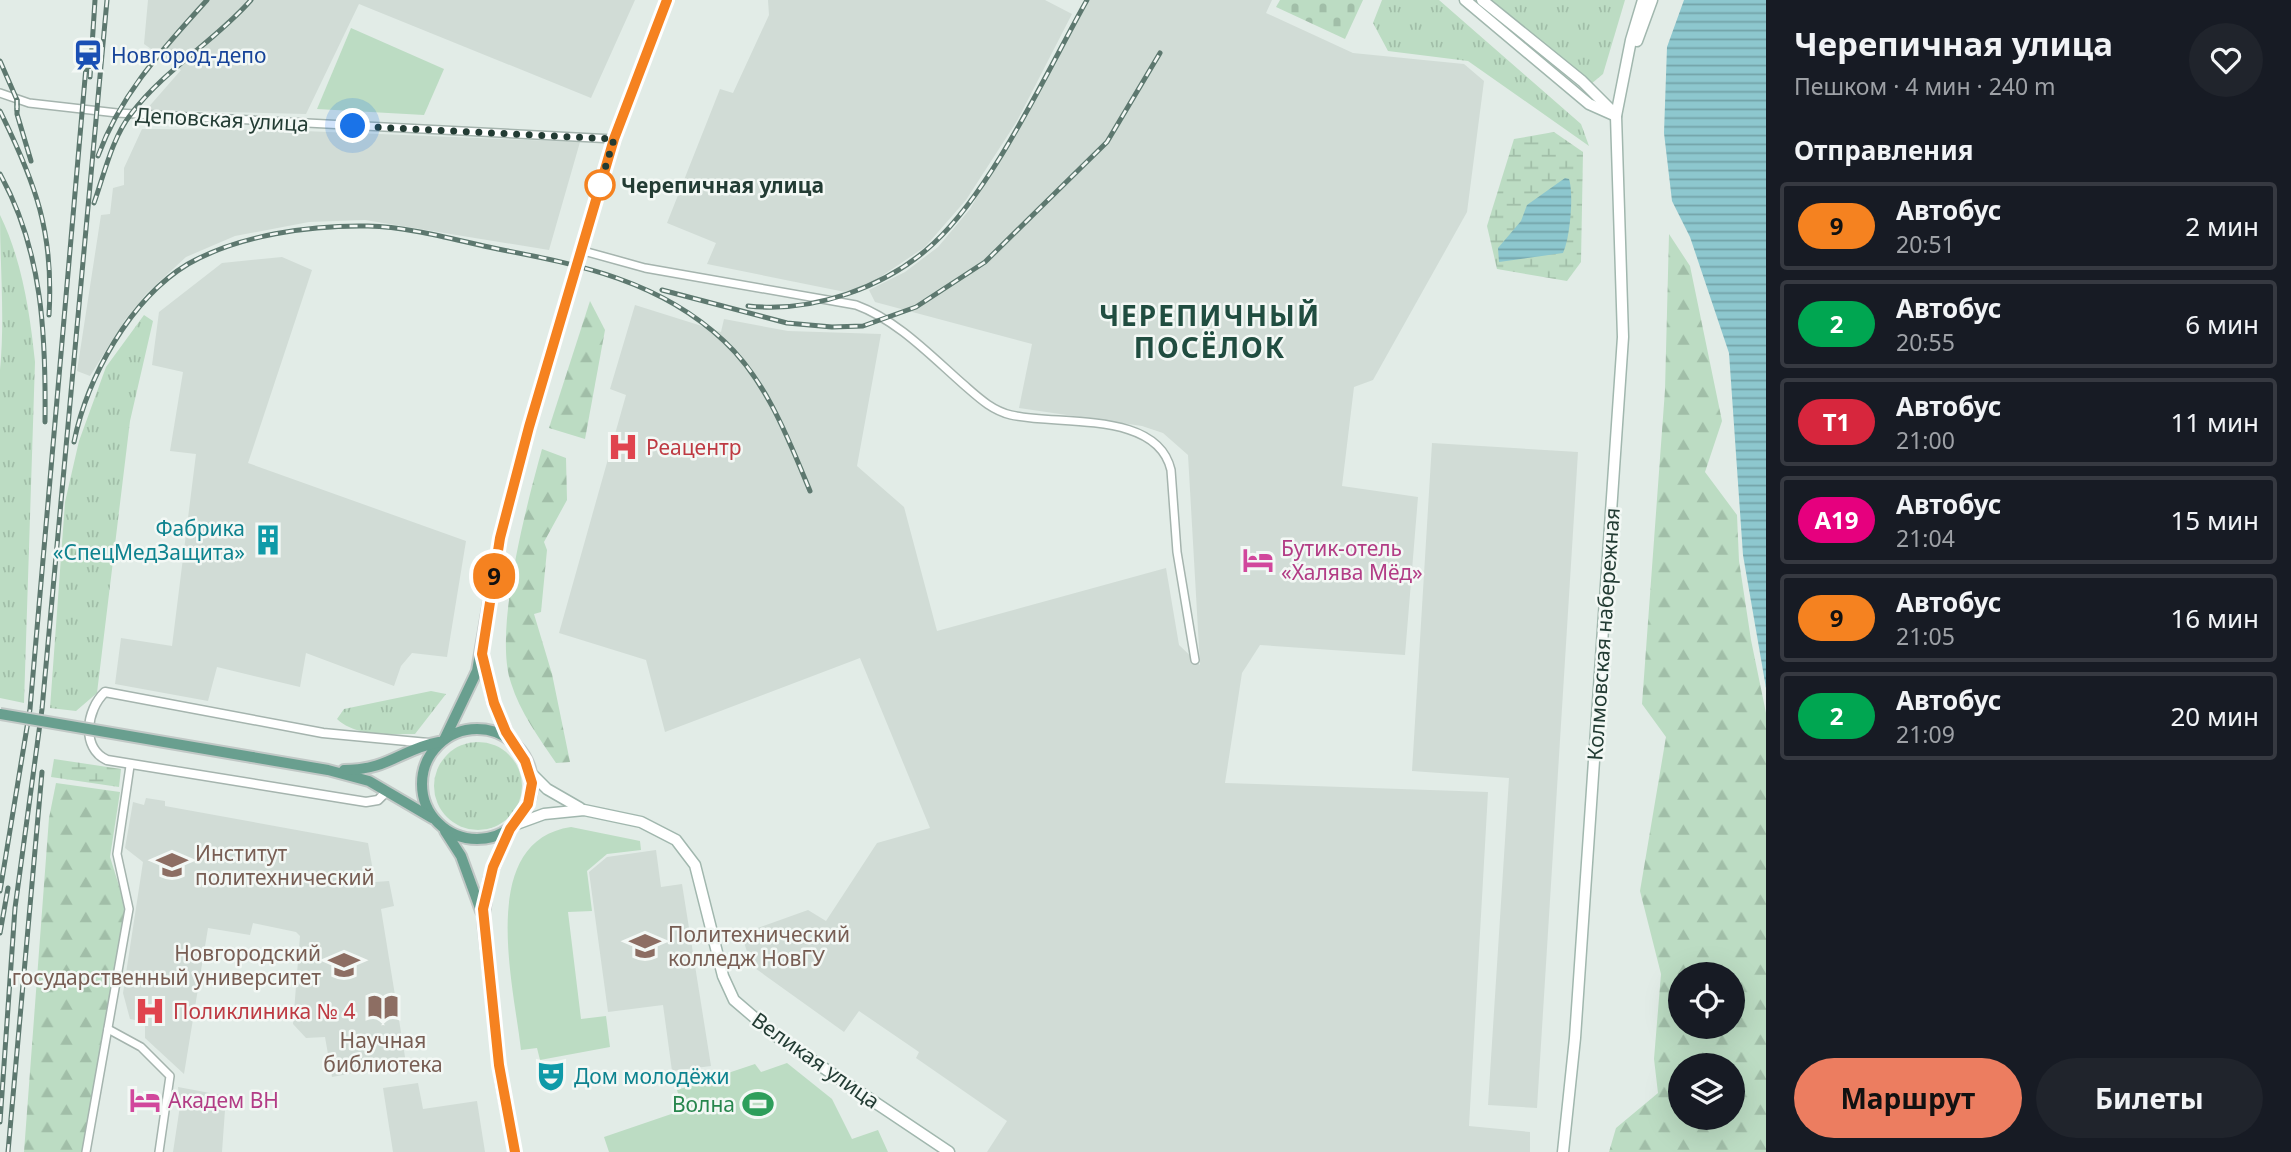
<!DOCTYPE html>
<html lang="ru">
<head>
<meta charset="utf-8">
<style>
  :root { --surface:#171b24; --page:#20242c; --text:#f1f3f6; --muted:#9ea1a6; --line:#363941; --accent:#ec7d60 }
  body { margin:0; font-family:"Noto Sans",sans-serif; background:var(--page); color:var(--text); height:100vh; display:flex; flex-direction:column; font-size:26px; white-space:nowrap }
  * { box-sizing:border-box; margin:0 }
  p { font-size:23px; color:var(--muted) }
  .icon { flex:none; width:38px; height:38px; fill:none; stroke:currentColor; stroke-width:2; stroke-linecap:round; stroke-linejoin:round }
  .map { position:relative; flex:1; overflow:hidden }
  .panel { display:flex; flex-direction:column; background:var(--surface); width:525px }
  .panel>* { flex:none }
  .badge { padding:0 14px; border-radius:23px; font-size:24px; line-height:46px }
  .buttons { position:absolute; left:1668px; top:962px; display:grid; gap:14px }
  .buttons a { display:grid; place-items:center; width:77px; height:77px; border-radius:50%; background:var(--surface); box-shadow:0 7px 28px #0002; font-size:35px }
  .you { position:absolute; width:35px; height:35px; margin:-18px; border:5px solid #fff; border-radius:50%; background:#1a73e8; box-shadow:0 0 0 10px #1a73e833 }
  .map>.badge { position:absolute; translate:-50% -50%; box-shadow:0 0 0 4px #fff }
  h2 { padding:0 28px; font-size:26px; line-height:63px }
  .round { display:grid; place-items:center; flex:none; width:74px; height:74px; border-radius:37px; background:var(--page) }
  .summary { display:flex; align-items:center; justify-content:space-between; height:119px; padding:0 28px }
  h1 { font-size:33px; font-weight:700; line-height:52px }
  .action { display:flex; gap:14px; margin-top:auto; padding:14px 28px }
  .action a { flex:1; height:80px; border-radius:42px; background:var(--accent); color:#111; font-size:28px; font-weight:700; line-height:80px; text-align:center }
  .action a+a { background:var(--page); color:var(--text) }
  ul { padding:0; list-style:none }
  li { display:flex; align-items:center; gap:21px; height:88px; margin:0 14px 10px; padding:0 14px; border:4px solid var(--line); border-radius:7px }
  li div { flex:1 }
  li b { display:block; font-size:26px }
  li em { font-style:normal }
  li .badge { min-width:77px; font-weight:700; text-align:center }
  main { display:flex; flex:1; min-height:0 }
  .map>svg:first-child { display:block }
</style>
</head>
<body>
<main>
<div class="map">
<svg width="1766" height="1152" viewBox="0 0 1766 1152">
  <defs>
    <pattern id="grass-tufts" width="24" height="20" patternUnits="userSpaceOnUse" patternTransform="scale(1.75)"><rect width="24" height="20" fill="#bcdcc3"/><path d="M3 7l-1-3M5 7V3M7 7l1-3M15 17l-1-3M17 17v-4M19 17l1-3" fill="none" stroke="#a1bea8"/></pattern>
    <pattern id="forest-firs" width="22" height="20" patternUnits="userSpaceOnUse" patternTransform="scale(1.75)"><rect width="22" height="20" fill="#bcdcc3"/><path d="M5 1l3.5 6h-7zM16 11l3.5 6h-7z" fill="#a1bea8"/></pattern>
    <pattern id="wetland-marsh" width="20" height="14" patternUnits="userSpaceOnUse" patternTransform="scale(1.75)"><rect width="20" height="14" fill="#bcdcc3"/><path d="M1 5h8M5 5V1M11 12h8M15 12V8" fill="none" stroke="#a1bea8"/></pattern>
    <pattern id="cemetery-stones" width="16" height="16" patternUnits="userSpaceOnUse" patternTransform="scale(1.75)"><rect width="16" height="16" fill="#bcdcc3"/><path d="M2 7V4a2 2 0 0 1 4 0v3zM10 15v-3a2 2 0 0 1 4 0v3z" fill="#a1bea8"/></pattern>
    <pattern id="water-rules" width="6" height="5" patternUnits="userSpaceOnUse" patternTransform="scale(1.75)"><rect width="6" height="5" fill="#8dc7ce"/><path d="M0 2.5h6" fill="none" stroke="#73a3a8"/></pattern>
  </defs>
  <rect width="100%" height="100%" fill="#e2ece7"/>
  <g fill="#d1dcd6">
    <polygon points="148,0 635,0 591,98 359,4 306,114 146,110 181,70 144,44"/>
    <polygon points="768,0 1045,0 1072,14 1017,121 966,200 925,247 855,294 707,264 716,243 667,223 720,89 733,93 769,15"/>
    <polygon points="1090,0 1272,0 1266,13 1353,53 1464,64 1484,81 1467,212 1373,380 1354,387 1342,486 1418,497 1405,655 1260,645 1242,673 1225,783 1488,792 1469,1126 1530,1132 1530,1152 987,1152 1007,1121 916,1058 919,1052 859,1011 844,1032 752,966 741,934 808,910 826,921 877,843 930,828 860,658 665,732 646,660 559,633 626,395 610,389 635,305 721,332 724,319 788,331 881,334 857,466 904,507 937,631 1166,568 1179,645 1200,665 1188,455 1163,433 1142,426 1019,408 1032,344 875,302 869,290 905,272 938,247 970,209"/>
    <polygon points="142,129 278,130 580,142 549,250 365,220 309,222 235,236 186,257 147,293 125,320 90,376 77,371 101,215 110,214 113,188 124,185 124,168"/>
    <polygon points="282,257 312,270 248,463 466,541 447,657 412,653 401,666 394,686 306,653 300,687 217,667 208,701 115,684 121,638 172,646 196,454 170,451 183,372 152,365 159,312 222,263"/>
    <polygon points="1432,443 1578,452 1537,1108 1488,1105 1509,778 1412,771"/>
    <polygon points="146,798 165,801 165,806 368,843 375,882 389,881 394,906 381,909 406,1063 332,1077 325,1037 306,1038 293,1024 300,936 296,932 253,923 250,935 208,928 184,1074 145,1038 145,1022 130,1019 123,993 143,862 125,848 133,802 144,805"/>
    <polygon points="656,850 661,887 682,884 711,1066 672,1071 663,1005 608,1012 589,872 607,857"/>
    <polygon points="418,1083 423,1109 477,1101 485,1152 393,1152 383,1088"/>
    <polygon points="178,1087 226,1096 222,1152 173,1152 180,1106"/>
  </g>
  <g fill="url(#grass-tufts)">
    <polygon points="1382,0 1439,0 1581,124 1589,146 1468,61 1388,51 1373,23"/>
    <polygon points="1489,0 1625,0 1603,74 1591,84"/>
    <path d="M0,215c22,45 30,98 35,147l-11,341 -24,-5v-328c5,-51 0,-103 0,-155z"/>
    <polygon points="144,315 153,321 130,421 97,693 76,711 50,708 65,502 79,441 106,367"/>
    <path d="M431,691l15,3 -31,40c-25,0 -59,3 -78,-15l7,-10z"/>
    <circle cx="478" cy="786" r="44"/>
  </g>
  <g fill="url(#forest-firs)" fill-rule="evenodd">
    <path d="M1669,234l21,32 32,155 -17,51 32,43 2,46 12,79 15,73v439h-157l7,-24 42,-35 -4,-34 7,-85 -21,-83 26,-154 -24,-33 23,-314zM1680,975h52v52h-52zM1680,1066h52v52h-52z"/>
    <polygon points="590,301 605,330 585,439 549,428"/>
    <path d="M542,449l24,9 1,42 -23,42 3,8 -6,62 -7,2 18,60 18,88 -14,1c-17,-25 -36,-51 -45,-80 -18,-53 16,-179 31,-234z"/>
    <polygon points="56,783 120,792 110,857 126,908 82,1152 24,1152 49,818"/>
  </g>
  <g fill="url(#wetland-marsh)">
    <polygon points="1554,132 1583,152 1581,262 1567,281 1497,269 1487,226 1514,139"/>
    <polygon points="54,759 121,769 119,787 51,777"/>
  </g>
  <polygon fill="url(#cemetery-stones)" points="1280,0 1363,0 1345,39 1276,7"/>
  <g fill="#bcdcc3">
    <polygon points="351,28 444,69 424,115 317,109"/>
    <path d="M571,827l69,14 1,9 -34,4 -20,17 5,40 -24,1 13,107 25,-3 4,31 -70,13 -3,-12 -16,2c-7,-64 -45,-209 50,-223z"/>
    <polygon points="787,1063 832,1099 852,1139 878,1130 888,1152 609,1152 604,1137 683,1110 677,1090 755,1064 761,1072"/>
  </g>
  <g fill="url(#water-rules)">
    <polygon points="1684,0 1766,0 1766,688 1743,555 1729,353 1690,237 1672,201 1664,133 1667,47"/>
    <path d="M1565,178l4,1c5,15 1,60 -6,74l-64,9 -1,-14 23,-27 6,-16z"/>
  </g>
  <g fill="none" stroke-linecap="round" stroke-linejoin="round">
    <g stroke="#a5b4ae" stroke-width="10">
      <g id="minor">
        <polyline points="0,93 29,103 117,113 614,139"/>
        <path d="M580,250l65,18 211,37c41,15 74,50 107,79 15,13 28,26 48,31 48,11 146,-5 160,55l6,82 18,108"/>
        <polyline points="108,1029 141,1047 170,1076 159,1152"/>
        <polyline points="86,1152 129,909 117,854 130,766"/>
      </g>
    </g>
    <g stroke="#a5b4ae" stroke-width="11">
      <path id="tertiary" d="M387,791l-9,9 -12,2 -259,-42c-26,-12 -21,-50 -2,-68l218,41 105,10"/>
    </g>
    <g stroke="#a1b7ae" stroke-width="13">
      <g id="secondary">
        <polyline points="1465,0 1589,104 1616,116"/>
        <polyline points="1482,0 1582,81 1611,110"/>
        <polyline points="1637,41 1652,0"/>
        <polyline points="529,771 547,789 580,808"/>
        <polyline points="514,825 544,814 584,810 641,822 676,840 695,865 723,976 734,1000 776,1036 949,1152"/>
        <polyline points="1563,1152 1575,1038 1623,337 1616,116 1631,40 1643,0"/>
      </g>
    </g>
    <g stroke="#c1c8c6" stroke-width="14">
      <g id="primary">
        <polyline points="483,657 493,703 511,740"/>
        <circle cx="477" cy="784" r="55"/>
        <polyline points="445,738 477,671 500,538 529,427 614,139 667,0"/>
        <polyline points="252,757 328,770 369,781 432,818"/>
        <path d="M344,770c45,0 57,-21 95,-28"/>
        <polyline points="510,829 489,879 483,921 501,1081 515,1152"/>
        <polyline points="445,831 461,856 481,911"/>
      </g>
    </g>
    <use href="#minor" stroke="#fff" stroke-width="7"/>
    <use href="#tertiary" stroke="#fff" stroke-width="8"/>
    <use href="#secondary" stroke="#fff" stroke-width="10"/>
    <use href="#primary" stroke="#699f8f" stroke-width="10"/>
    <g stroke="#5d786f" stroke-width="5">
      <g id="rail">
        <polyline points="0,61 17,100 17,110"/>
        <polyline points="90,77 95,0"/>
        <polyline points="17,100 17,114 31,161"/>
        <path d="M0,111c36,73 54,122 49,204"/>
        <path d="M98,156c23,-63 65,-107 109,-156"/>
        <path d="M0,174c43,77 46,163 45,248"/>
        <path d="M94,203c10,-28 18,-65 37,-89 34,-45 83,-72 120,-114"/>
        <polyline points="662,290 787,323 832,327 863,326 916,307 985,262 1107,142 1160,53"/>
        <path d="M748,306c64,7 138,-18 186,-63 60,-56 112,-170 153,-243"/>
        <path d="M74,442c13,-64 56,-143 114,-178 51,-29 122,-39 180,-38 43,1 87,14 130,23 83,16 162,32 226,92 42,39 64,97 86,150"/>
        <polyline points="0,891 30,709 86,67"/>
        <polyline points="0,933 8,888"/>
        <polyline points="0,1122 15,908 42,709 107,0"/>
        <polyline points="8,1152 42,772"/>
      </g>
    </g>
    <use href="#rail" stroke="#f3f8f5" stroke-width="2.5" stroke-dasharray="8" stroke-linecap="butt"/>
    <g stroke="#c1c8c6" stroke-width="14" stroke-linecap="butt">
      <polyline id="primary-bridge" points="0,714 252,757"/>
    </g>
    <use href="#primary-bridge" stroke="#699f8f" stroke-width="10"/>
  </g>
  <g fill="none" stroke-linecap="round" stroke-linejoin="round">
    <g stroke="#fff" stroke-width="16">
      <polyline id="line" points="515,1152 499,1065 483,909 493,867 510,829 528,804 532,783 525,761 506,732 494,703 482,654 500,538 529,427 614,139 667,0"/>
    </g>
    <use href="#line" stroke="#f58220" stroke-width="10"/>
    <polyline stroke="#233c34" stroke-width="7" stroke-dasharray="0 12.6" points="353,126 614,139 600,185"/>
  </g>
  <defs>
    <g id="station-bare" transform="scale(2.415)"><path d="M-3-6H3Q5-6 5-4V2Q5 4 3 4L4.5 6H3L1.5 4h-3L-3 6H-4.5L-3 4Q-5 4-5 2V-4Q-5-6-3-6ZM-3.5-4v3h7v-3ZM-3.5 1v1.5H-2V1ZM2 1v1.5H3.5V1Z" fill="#1a4fb4" stroke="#f3f8f5" stroke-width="2.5" paint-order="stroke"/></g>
    <g id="hospital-bare" transform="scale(2.415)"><path d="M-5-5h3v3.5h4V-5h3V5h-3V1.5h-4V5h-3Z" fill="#e0444e" stroke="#f3f8f5" stroke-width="2.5" paint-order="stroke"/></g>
    <g id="building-bare" transform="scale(2.415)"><path d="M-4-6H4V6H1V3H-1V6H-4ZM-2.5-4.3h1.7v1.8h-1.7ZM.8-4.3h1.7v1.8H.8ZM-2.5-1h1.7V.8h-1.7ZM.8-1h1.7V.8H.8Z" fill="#0f9aa8" stroke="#f3f8f5" stroke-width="2.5" paint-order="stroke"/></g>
    <g id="hotel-bare" transform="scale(2.415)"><path d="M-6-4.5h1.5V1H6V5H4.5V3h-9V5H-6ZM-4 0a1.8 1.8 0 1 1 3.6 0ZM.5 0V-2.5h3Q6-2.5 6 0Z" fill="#d1479c" stroke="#f3f8f5" stroke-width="2.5" paint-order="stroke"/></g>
    <g id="university-bare" transform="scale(2.415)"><path d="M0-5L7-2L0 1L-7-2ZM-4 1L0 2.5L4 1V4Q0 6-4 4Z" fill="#8d6e63" stroke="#f3f8f5" stroke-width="2.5" paint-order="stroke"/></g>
    <g id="library-bare" transform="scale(2.415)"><path d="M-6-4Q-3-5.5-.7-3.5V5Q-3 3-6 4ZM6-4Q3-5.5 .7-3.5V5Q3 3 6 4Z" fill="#8d6e63" stroke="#f3f8f5" stroke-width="2.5" paint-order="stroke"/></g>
    <g id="theatre-bare" transform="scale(2.415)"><path d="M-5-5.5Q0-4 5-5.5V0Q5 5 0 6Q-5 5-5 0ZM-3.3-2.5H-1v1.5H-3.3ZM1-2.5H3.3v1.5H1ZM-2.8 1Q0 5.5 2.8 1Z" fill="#0f9aa8" stroke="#f3f8f5" stroke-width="2.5" paint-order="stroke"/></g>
    <g id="stadium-bare" transform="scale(2.415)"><path d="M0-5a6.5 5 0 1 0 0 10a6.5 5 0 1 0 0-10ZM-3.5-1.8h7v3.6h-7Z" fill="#2e9e5b" stroke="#f3f8f5" stroke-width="2.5" paint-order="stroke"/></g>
  </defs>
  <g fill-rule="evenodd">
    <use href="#station-bare" x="88" y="55"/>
    <use href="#hospital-bare" x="623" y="447"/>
    <use href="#building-bare" x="268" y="540"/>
    <use href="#hotel-bare" x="1258" y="560"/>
    <use href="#university-bare" x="172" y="865"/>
    <use href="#university-bare" x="645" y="946"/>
    <use href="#university-bare" x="344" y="965"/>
    <use href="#library-bare" x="383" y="1007"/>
    <use href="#hospital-bare" x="150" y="1011"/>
    <use href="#theatre-bare" x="551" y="1076"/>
    <use href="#hotel-bare" x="145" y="1100"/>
    <use href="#stadium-bare" x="758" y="1104"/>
  </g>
  <circle fill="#fff" stroke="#f58220" stroke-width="3.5" cx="600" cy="185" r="14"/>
  <g text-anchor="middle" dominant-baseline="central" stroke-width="5" stroke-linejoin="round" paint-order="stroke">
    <g font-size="21" fill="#164399" stroke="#f3f8f5" text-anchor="start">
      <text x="111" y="55">Новгород-депо</text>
    </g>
    <g font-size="21" fill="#233c34" stroke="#f3f8f5">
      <text transform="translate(222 119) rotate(3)">Деповская улица</text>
      <text transform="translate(1603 634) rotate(-86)">Колмовская набережная</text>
      <text transform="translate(816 1060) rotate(35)">Великая улица</text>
    </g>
    <g font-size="21" font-weight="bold" fill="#233c34" stroke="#f3f8f5" text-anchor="start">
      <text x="621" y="185">Черепичная улица</text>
    </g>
    <g font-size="21" fill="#be3a42" stroke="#f3f8f5" text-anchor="start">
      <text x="646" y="447">Реацентр</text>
      <text x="173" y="1011">Поликлиника № 4</text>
    </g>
    <g font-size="21" fill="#0d838f" stroke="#f3f8f5" text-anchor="end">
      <text x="245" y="528">Фабрика<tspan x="245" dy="24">«СпецМедЗащита»</tspan></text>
      <text x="574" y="1076" text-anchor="start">Дом молодёжи</text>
    </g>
    <g font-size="21" fill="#b23c85" stroke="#f3f8f5" text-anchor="start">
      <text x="1281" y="548">Бутик-отель<tspan x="1281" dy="24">«Халява Мёд»</tspan></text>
      <text x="168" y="1100">Академ ВН</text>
    </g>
    <g font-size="21" fill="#785e54" stroke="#f3f8f5" text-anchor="start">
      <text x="195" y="853">Институт<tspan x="195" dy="24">политехнический</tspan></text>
      <text x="668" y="934">Политехнический<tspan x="668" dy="24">колледж НовГУ</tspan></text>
      <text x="321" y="953" text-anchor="end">Новгородский<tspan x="321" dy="24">государственный университет</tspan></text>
      <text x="383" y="1040" text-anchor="middle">Научная<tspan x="383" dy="24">библиотека</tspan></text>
    </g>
    <g font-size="21" fill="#27864d" stroke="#f3f8f5" text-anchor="end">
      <text x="735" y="1104">Волна</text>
    </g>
    <g font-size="28" font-weight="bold" letter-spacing="2" fill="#204d40" stroke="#f3f8f5">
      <text x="1210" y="315">ЧЕРЕПИЧНЫЙ<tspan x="1210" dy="32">ПОСЁЛОК</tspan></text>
    </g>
  </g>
</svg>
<div class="buttons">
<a><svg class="icon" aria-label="locate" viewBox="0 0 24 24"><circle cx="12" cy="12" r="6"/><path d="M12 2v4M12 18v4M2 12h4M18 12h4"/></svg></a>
<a><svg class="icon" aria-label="layers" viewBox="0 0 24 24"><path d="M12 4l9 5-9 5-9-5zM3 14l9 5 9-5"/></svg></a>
</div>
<div class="you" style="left:353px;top:126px"></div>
<b class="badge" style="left:494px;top:576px;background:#f58220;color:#111">9</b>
</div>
<section class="panel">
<div class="summary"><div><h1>Черепичная улица</h1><p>Пешком · 4 мин · 240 m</p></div><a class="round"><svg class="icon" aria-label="heart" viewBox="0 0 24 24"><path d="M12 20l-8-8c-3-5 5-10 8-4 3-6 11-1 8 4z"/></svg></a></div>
<h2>Отправления</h2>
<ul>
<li><span class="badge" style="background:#f58220;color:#111">9</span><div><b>Автобус</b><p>20:51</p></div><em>2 мин</em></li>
<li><span class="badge" style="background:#00a651;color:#fff">2</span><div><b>Автобус</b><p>20:55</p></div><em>6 мин</em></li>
<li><span class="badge" style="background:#d7263d;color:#fff">Т1</span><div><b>Автобус</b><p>21:00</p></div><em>11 мин</em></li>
<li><span class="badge" style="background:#e6007e;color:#fff">A19</span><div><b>Автобус</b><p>21:04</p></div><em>15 мин</em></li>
<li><span class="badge" style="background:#f58220;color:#111">9</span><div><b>Автобус</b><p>21:05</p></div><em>16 мин</em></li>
<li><span class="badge" style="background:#00a651;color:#fff">2</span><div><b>Автобус</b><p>21:09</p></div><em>20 мин</em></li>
</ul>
<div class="action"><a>Маршрут</a><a>Билеты</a></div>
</section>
</main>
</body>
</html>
